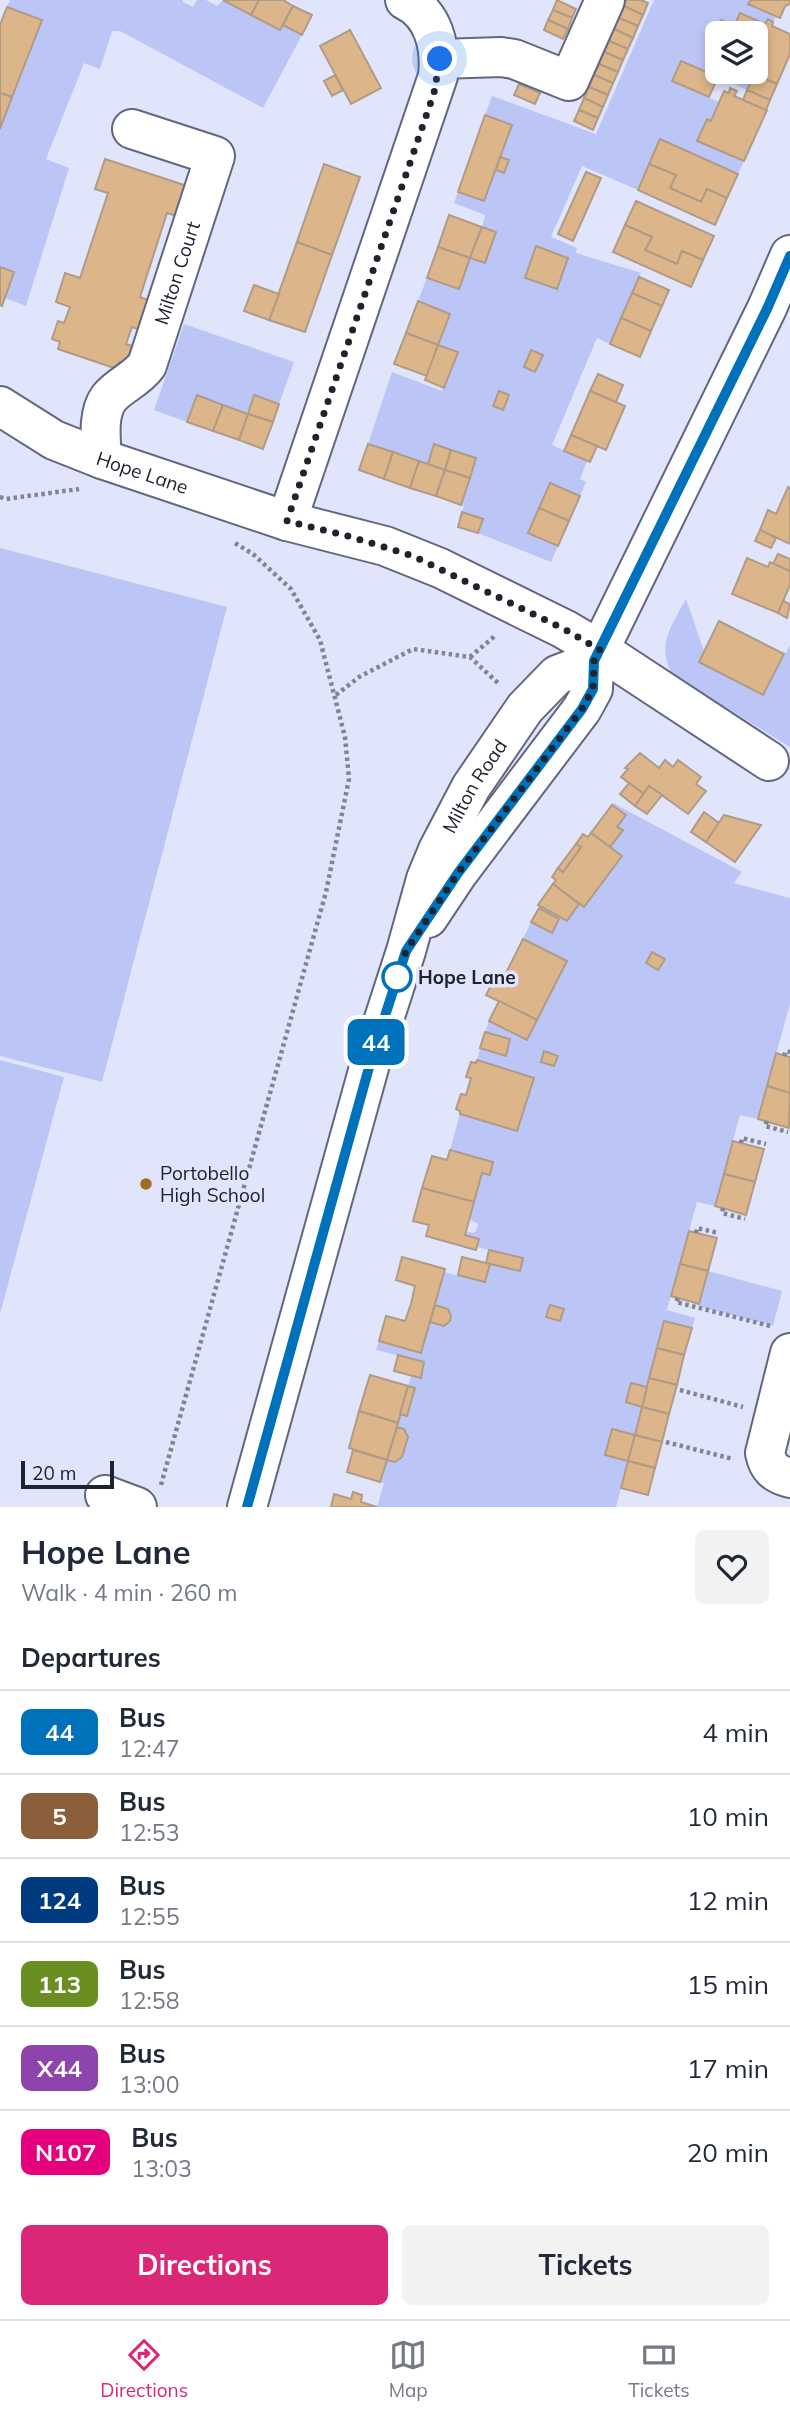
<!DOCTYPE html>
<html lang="en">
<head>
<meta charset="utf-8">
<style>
  :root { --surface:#fff; --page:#f2f2f3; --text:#1f2937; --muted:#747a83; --line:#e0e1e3; --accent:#db2777 }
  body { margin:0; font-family:Mulish,sans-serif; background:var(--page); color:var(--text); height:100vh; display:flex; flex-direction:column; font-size:26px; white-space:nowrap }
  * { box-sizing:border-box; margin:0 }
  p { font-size:23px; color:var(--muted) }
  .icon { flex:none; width:38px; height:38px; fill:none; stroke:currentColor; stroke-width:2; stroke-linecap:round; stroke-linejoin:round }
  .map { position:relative; height:1507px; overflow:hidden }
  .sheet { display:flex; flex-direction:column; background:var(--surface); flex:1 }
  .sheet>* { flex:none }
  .badge { padding:0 14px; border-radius:10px; font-size:24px; line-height:46px }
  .buttons { position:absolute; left:705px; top:21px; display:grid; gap:14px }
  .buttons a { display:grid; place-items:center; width:63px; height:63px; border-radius:10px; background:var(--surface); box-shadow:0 4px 10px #0003; font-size:35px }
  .scale { position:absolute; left:21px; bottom:18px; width:93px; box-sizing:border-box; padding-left:7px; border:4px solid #20232d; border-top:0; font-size:19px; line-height:24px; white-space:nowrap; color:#20232d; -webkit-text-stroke:5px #e0e5fc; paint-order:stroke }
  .you { position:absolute; width:35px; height:35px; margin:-18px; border:5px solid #fff; border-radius:50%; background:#1a73e8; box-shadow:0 0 0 10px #1a73e833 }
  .map>.badge { position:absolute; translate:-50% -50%; box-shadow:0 0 0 4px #fff }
  h2 { padding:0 21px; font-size:26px; line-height:63px }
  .round { display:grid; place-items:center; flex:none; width:74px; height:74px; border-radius:10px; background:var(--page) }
  .overview { display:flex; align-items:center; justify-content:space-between; height:119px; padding:0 21px }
  h1 { font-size:33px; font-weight:700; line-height:52px }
  .button { display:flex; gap:14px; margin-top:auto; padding:14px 21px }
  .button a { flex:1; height:80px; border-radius:10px; background:var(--accent); color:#fff; font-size:28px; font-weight:700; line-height:80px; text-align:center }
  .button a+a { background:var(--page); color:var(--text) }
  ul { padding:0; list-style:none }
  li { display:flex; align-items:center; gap:21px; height:84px; padding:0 21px; border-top:2px solid var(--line) }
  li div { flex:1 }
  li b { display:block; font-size:26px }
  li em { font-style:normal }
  li .badge { min-width:77px; font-weight:700; text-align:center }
  .menu { display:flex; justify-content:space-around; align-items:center; height:98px; border-top:2px solid var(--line); background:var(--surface); font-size:19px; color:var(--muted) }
  .menu a { display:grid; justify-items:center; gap:4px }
  .menu .selected { color:var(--accent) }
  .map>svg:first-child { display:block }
</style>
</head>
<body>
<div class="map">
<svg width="790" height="1507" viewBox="0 0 790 1507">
  <rect width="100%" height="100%" fill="#e0e5fc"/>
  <g fill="#bcc6f6" fill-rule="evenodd">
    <polygon points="10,0 183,0 183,2 193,7 197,0 206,0 217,6 223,0 280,30 283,25 302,35 263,108 120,31 112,31 100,69 84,63 46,159 69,168 26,306 5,298 14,272 0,267 0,129 42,21 7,7"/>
    <path d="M654,0h97l-2,4 27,13 -3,5 -5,-2 -3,4 -24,-11 -7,13 -13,-6 -10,25 6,3 1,24h31l5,2 -7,16 -33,-15 2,-6 -9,-4 -3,6 -23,-10 -9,20 47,21 -8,19 -4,-1 -10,21 47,20 -6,13 -78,-34 -22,50 -56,-24 -31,71 26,11 -1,5 65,20 -31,71 -13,-6 -45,107 35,16 -7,18 6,3 -6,14 -30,-12 -22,49 30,13 -7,16 -73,-29 4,-14 -20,-7 2,-6 -3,-1 15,-47 -42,-13 -6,19 -60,-20 24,-72 50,19 16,-38 -20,-8 12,-31 -32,-13 9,-23 32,11 11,-31 15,5 11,-31 -14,-5 3,-12 -31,-12 4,-11 26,9 12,-31 9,2 4,-12 -9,-3 12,-32 -27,-10 7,-19 104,38zM536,246l31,11 -10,32 -32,-12z"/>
    <polygon points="184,324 294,362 279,404 254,396 248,414 197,396 187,422 154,410"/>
    <polygon points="0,548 227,607 102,1082 0,1056"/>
    <path d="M686,599l18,52 -5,11 64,33 27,-50v102l-118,-73c-16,-29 0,-50 14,-75z"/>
    <path d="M613,803l129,69 -8,11 56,15v106l-32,115 -18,-4 -25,91 -18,-4 -30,108 28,8 -3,10 -28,-7 -17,66 -16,-4 -5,19 16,5 -7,28 -23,-6 -7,26 23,6 -12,46h-239l7,-24 -4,-1 7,-22 8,2c11,-8 14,-21 9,-33l-7,-2 3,-13 7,2 8,-28 -7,-2 3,-10 10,2 3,-16 -48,-12 3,-9 42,12 9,-31 14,4 6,-5 1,-5 -3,-7 -13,-4 9,-33 40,10 6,-18 30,7 3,-13 -46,-11 2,-8 -14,-4 1,-4 7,2 3,-2 2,-7 -9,-5 13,-46 8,2 3,-13 -43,-12 10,-36 57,17 16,-53 -56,-18 3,-12 26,8 4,-17 -25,-7 4,-11 38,19 40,-79 -44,-22 8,-17 21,10 7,-13 -20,-11 1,-2 27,14 12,-16 5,3 37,-51 -11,-9 12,-16 -5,-4 9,-11 -14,-11z"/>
    <polygon points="0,1060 64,1077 0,1314"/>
    <polygon points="708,1271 782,1291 773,1326 698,1306"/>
  </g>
  <g fill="#ddb58a" stroke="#b09b86" stroke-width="2">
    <polygon points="223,0 259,0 251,15"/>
    <polygon points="259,0 283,0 293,6 280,30 251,15"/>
    <polygon points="557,0 576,9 572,18 553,10"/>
    <polygon points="626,0 641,0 648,3 643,15 624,6"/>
    <polygon points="751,0 790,0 790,4 785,6 780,18 748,4"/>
    <polygon points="293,6 312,15 302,35 283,25"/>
    <polygon points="624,6 643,15 638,26 619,18"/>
    <polygon points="7,7 42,20 12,97 0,93 0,25"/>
    <polygon points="553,10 572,18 568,29 548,20"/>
    <polygon points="740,13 765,24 768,19 773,22 772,26 790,34 790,54 777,84 749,72 756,72 756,33 731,33"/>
    <polygon points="619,18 638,26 633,38 614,29"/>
    <polygon points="548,20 568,29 563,39 544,30"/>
    <polygon points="721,20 734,26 731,33 718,33 718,48 711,45"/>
    <polygon points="614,29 633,38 628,49 609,41"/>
    <polygon points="350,30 381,88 351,104 320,46"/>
    <polygon points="609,41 628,49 623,60 604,52"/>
    <polygon points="604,52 623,60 618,72 599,64"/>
    <polygon points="681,61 718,77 709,97 672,81"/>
    <polygon points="599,64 618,72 613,83 594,75"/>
    <polygon points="754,74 777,84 770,100 747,90"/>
    <polygon points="335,75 343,90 332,96 324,81"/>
    <polygon points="594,75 613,83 608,95 589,87"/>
    <polygon points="519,84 540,93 535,104 514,95"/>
    <polygon points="589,87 608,95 603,107 584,98"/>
    <polygon points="730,88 737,91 734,96 767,110 744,161 697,141 707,119 711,121 724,91 729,93"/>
    <polygon points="747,90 770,100 766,110 743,100"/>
    <polygon points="0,93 12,97 0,129"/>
    <polygon points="584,98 603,107 598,118 579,110"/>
    <polygon points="579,110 598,118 593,130 574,121"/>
    <polygon points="485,115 512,125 484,201 458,192"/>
    <polygon points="660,139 738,174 727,198 707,189 701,202 670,188 676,175 649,164"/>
    <polygon points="500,157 509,160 504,173 496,170"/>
    <polygon points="105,159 190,187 180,217 167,213 140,297 156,303 146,332 132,327 126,344 132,346 126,364 119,362 117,369 58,349 60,342 52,339 58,321 64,323 70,307 56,302 65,273 80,278 108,193 95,189"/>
    <polygon points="324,164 360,177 332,255 297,242"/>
    <polygon points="649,164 676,175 670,188 701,202 707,189 727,198 715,225 638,190"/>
    <polygon points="586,172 601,178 573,241 558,234"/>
    <polygon points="636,201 714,236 703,260 682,251 677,264 645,250 652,237 625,225"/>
    <polygon points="449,215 482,227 470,258 438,247"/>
    <polygon points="625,225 652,237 645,250 677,264 682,251 703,260 691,287 613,252"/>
    <polygon points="482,227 496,232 485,263 470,258"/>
    <polygon points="297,242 332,255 305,332 269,320"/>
    <polygon points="536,246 568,258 557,289 525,278"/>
    <polygon points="438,247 470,258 459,289 427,278"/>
    <polygon points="0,267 14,272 2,306 0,305"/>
    <polygon points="639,277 669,290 662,306 632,293"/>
    <polygon points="254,285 279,294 269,320 244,311"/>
    <polygon points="632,293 662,306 651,331 621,318"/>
    <polygon points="418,301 450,314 438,345 406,333"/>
    <polygon points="621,318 651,331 640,357 610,344"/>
    <polygon points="406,333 438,345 427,376 394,364"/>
    <polygon points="438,345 458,352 444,388 425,380"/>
    <polygon points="531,350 543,355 535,372 524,367"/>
    <polygon points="598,374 623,385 616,402 590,391"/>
    <polygon points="499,391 509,395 503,410 493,406"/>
    <polygon points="590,391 625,406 606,450 571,435"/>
    <polygon points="197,395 223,405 213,431 187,422"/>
    <polygon points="254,395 279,404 273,422 248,414"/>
    <polygon points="223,405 248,414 239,440 213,431"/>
    <polygon points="248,414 273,422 263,449 239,440"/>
    <polygon points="571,435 597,446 590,462 564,451"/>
    <polygon points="368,444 393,452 384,479 359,470"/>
    <polygon points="434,444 451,450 445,470 428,464"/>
    <polygon points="451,450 476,458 470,478 445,470"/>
    <polygon points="393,452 419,461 410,488 384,479"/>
    <polygon points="419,461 445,470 436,496 410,488"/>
    <polygon points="445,470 470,478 461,505 436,496"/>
    <polygon points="550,483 580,496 569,521 539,508"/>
    <polygon points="788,487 790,488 790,544 760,530 768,510 776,514"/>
    <polygon points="539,508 569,521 558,546 528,533"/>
    <polygon points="462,512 483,519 478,533 458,527"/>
    <polygon points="760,530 776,538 771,548 755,541"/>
    <polygon points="778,554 790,559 790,571 773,564"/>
    <polygon points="747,558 768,567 770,562 790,571 790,585 778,613 732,594"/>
    <polygon points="783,601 790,604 787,618 778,613"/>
    <polygon points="719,621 784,654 763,695 699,662"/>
    <polygon points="640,753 659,768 665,760 673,767 678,760 701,777 696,784 706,791 688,814 649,786 644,794 621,777 628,769 625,768"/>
    <polygon points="629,783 644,794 635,806 620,794"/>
    <polygon points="649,786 662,795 647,814 635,806"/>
    <polygon points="612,805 626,815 617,827 623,830 610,847 591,833"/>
    <polygon points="704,812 719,823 706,842 691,832"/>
    <polygon points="724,815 761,825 735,862 706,842"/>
    <polygon points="591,833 622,856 584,907 553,884 556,880 552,877 558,868 563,872 581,847 576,844 583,834 588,837"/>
    <polygon points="576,844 581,847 563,872 558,868"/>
    <polygon points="553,884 579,904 567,921 538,905"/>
    <polygon points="539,908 559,919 552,933 531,922"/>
    <polygon points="523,939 567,961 537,1020 486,995 497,974 504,977"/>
    <polygon points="652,952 665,959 658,970 646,963"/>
    <polygon points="499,1001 537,1020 527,1040 489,1021"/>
    <polygon points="485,1032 510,1039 506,1056 480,1048"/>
    <polygon points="544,1051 558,1056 554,1066 541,1062"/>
    <polygon points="776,1053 790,1057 790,1093 767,1086"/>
    <polygon points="477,1060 534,1078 517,1131 460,1114 460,1111 456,1109 461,1094 466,1095 471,1078 466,1077 471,1062 476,1063"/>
    <polygon points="767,1086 790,1093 789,1128 758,1119"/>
    <polygon points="733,1141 764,1149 755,1182 724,1174"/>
    <polygon points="450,1150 493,1162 490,1175 482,1173 474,1202 422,1188 432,1156 447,1160"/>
    <polygon points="724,1174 755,1182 746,1215 715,1206"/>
    <polygon points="422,1188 474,1202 465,1235 479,1239 476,1250 426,1236 429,1225 413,1221"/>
    <polygon points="689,1231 717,1238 708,1271 680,1264"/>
    <polygon points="489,1250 523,1258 520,1271 486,1263"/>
    <polygon points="402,1257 445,1269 421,1353 379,1341 386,1316 405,1321 411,1304 415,1286 396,1280"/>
    <polygon points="462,1257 490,1264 485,1282 458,1275"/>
    <polygon points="680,1264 708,1271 699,1304 671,1296"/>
    <polygon points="435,1305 448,1309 451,1316 450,1321 444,1326 430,1322"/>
    <polygon points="550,1305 564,1309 560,1321 546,1317"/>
    <polygon points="664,1321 692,1328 684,1355 657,1348"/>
    <polygon points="657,1348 684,1355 677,1385 649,1378"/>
    <polygon points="398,1355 424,1362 421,1378 394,1371"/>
    <polygon points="370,1375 408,1386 398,1423 359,1411"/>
    <polygon points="649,1378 677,1385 669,1414 642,1407"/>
    <polygon points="631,1383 647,1387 642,1407 626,1402"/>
    <polygon points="408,1386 415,1388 407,1416 400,1414"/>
    <polygon points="642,1407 669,1414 662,1442 635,1435"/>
    <polygon points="359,1411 398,1423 387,1460 349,1448"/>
    <polygon points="397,1427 404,1429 408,1437 402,1457 395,1462 387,1460"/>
    <polygon points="612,1429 635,1435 628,1461 605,1455"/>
    <polygon points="635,1435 662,1442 655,1468 628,1461"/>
    <polygon points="353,1450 387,1460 380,1482 347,1472"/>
    <polygon points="628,1461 655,1468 648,1495 621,1488"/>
    <polygon points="353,1492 362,1495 361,1502 377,1507 331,1507 334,1494 351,1499"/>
  </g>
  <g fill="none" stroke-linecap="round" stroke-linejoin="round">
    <g stroke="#62677f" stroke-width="42">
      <g id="minor">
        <polyline points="440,59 501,57 514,59 569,81 605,0"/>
        <path id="s1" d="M0,406l54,34 48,19 185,62 98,25 55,22 124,61 36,21 169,111"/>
        <path id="s2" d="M102,459c-1,-18 -5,-45 7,-61 9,-12 27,-18 38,-33l68,-209 -83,-27"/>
        <path d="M287,521l151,-445c3,-29 -4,-62 -33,-76"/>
        <path d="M790,1353l-25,100c3,15 10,21 25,25"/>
        <polyline points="105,1495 137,1507"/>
      </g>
    </g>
    <g stroke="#62677f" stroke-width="42">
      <g id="major">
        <polyline points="428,918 458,873 582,709 593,689 594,661 767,308 790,255"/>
        <path id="s3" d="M247,1507l126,-454 33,-102 20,-72 12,-29 33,-63 54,-79 32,-33 37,-14"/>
      </g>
    </g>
    <g stroke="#808494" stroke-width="4.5" stroke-dasharray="3.5 3.5" stroke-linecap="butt">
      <polyline points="0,497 6,499 79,489"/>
      <polyline points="470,657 496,635"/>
      <polyline points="336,695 359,677 413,649 470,657 499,684"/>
      <polyline points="784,1056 786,1051 790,1052"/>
      <polyline points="767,1121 765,1126 788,1132"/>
      <polyline points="741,1143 742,1138 766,1144"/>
      <polyline points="723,1208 722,1213 745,1219"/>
      <polyline points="696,1233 697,1228 718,1233"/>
      <polyline points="678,1298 676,1302 770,1326"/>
      <polyline points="680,1390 743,1407"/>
      <polyline points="666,1442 733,1459"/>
      <polyline points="161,1485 326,892 349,779 345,737 320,640 291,589 253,554 233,542"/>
    </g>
    <use href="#minor" stroke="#fff" stroke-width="38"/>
    <use href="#major" stroke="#fff" stroke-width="38"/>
  </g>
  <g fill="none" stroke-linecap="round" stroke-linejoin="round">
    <g stroke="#fff" stroke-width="16">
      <polyline id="line" points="247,1507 373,1053 406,951 458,873 582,709 593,689 594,661 767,309 790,256"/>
    </g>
    <use href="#line" stroke="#0072bc" stroke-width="10"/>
    <polyline stroke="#20232d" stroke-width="7" stroke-dasharray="0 12.6" points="397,977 406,951 458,873 582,709 593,689 594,661 600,650 564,629 413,556 348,536 287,521 434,93 440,59"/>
  </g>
  <circle fill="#fff" stroke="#0072bc" stroke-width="3.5" cx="397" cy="977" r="14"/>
  <circle fill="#a16b26" stroke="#e0e5fc" stroke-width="2.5" cx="146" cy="1184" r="7"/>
  <g text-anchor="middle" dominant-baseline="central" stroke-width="7" stroke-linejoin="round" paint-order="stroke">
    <g font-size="19" fill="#20232d" stroke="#e0e5fc">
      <text stroke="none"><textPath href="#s2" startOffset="210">Milton Court</textPath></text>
      <text stroke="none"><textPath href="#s1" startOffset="158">Hope Lane</textPath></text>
      <text stroke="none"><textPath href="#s3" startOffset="758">Milton Road</textPath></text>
    </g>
    <g font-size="19" font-weight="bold" fill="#20232d" stroke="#e0e5fc" text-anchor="start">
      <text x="418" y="977">Hope Lane</text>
    </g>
    <g font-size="19" fill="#20232d" stroke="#e0e5fc" text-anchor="start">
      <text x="160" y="1173">Portobello<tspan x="160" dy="22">High School</tspan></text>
    </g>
  </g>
</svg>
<div class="buttons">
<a><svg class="icon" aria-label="layers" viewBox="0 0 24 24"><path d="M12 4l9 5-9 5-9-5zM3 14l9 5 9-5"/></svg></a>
</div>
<div class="scale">20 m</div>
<div class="you" style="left:440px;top:59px"></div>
<b class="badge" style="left:376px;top:1042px;background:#0072bc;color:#fff">44</b>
</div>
<section class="sheet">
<div class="overview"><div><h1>Hope Lane</h1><p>Walk · 4 min · 260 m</p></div><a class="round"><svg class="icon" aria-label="heart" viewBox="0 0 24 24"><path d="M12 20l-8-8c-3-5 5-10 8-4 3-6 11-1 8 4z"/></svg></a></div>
<h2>Departures</h2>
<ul>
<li><span class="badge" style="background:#0072bc;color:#fff">44</span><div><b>Bus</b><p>12:47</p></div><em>4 min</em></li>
<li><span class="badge" style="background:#8b5e3c;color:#fff">5</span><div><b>Bus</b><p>12:53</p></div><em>10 min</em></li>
<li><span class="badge" style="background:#003b80;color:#fff">124</span><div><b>Bus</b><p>12:55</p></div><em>12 min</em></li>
<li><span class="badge" style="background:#6b8e23;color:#fff">113</span><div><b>Bus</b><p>12:58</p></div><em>15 min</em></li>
<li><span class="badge" style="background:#8e44ad;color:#fff">X44</span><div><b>Bus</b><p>13:00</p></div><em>17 min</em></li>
<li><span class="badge" style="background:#e6007e;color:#fff">N107</span><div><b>Bus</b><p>13:03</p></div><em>20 min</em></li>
</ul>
<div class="button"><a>Directions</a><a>Tickets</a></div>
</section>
<nav class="menu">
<a class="selected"><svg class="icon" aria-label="directions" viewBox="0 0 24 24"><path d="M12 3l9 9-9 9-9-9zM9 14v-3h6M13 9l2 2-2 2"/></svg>Directions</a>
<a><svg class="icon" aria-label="map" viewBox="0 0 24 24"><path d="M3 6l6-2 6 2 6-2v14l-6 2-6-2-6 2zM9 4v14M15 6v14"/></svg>Map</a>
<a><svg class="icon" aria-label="tickets" viewBox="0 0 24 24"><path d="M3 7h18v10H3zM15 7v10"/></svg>Tickets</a>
</nav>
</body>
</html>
